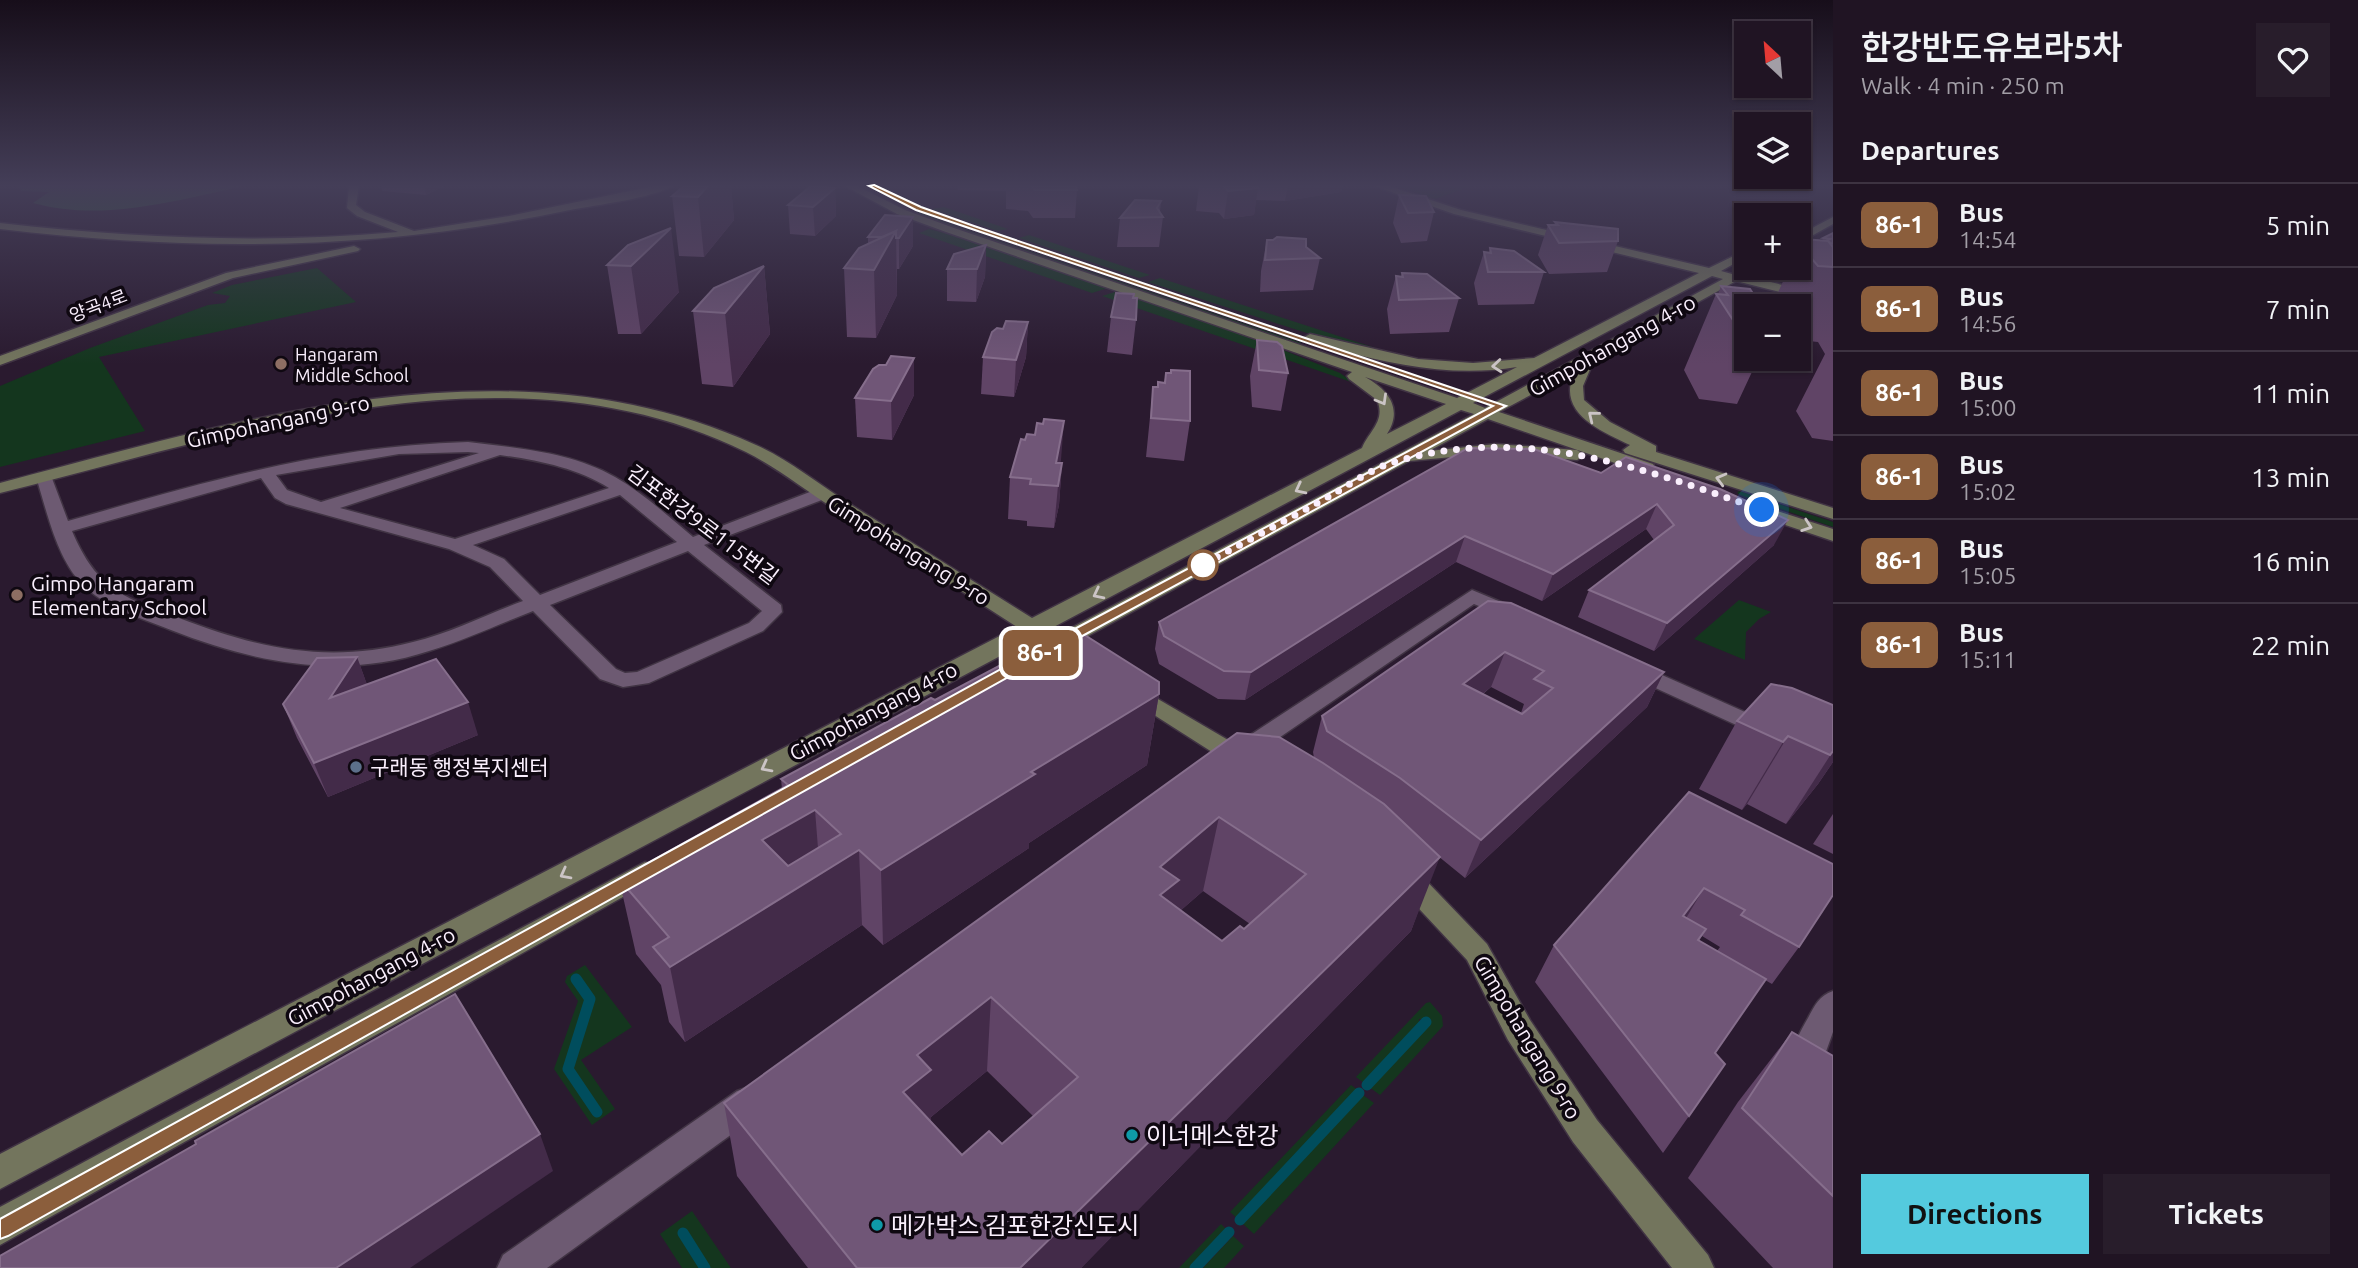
<!DOCTYPE html>
<html lang="en">
<head>
<meta charset="utf-8">
<style>
  :root { --surface:#201423; --page:#281d2b; --text:#f1f3f6; --muted:#a29ea6; --line:#3d3341; --accent:#54cade }
  body { margin:0; font-family:Ubuntu,"Noto Sans KR",sans-serif; background:var(--page); color:var(--text); height:100vh; display:flex; flex-direction:column; font-size:26px; white-space:nowrap }
  * { box-sizing:border-box; margin:0 }
  p { font-size:23px; color:var(--muted) }
  .icon { flex:none; width:38px; height:38px; fill:none; stroke:currentColor; stroke-width:2; stroke-linecap:round; stroke-linejoin:round }
  .map { position:relative; flex:1; overflow:hidden }
  .sheet { display:flex; flex-direction:column; background:var(--surface); width:525px }
  .sheet>* { flex:none }
  .badge { padding:0 14px; border-radius:10px; font-size:24px; line-height:46px }
  .needle { width:46px; rotate:334deg }
  .controls { position:absolute; left:1734px; top:21px; display:grid; gap:14px }
  .controls a { display:grid; place-items:center; width:77px; height:77px; border-radius:0px; background:var(--surface); box-shadow:0 2px 5px #0004,0 0 0 2px var(--line); font-size:35px }
  .you { position:absolute; width:35px; height:35px; margin:-18px; border:5px solid #fff; border-radius:50%; background:#1a73e8; box-shadow:0 0 0 10px #1a73e833 }
  .map>.badge { position:absolute; translate:-50% -50%; box-shadow:0 0 0 4px #fff }
  h2 { padding:0 28px; font-size:26px; line-height:63px }
  .round { display:grid; place-items:center; flex:none; width:74px; height:74px; border-radius:0px; background:var(--page) }
  .headline { display:flex; align-items:center; justify-content:space-between; height:119px; padding:0 28px }
  h1 { font-size:33px; font-weight:600; line-height:52px }
  .button { display:flex; gap:14px; margin-top:auto; padding:14px 28px }
  .button a { flex:1; height:80px; border-radius:0px; background:var(--accent); color:#111; font-size:28px; font-weight:600; line-height:80px; text-align:center }
  .button a+a { background:var(--page); color:var(--text) }
  ul { padding:0; list-style:none }
  li { display:flex; align-items:center; gap:21px; height:84px; padding:0 28px; border-top:2px solid var(--line) }
  li div { flex:1 }
  li b { display:block; font-size:26px }
  li em { font-style:normal }
  li .badge { min-width:77px; font-weight:700; text-align:center }
  main { display:flex; flex:1; min-height:0 }
  .map>svg:first-child { display:block }
</style>
</head>
<body>
<main>
<div class="map">
<svg width="1833" height="1268" viewBox="0 0 1833 1268">
  <rect width="100%" height="100%" fill="#2a1a2f"/>
  <g fill="#14361e">
    <polygon points="1396,186 1472,186 1435,199"/>
    <polygon points="944,207 1008,229 998,231 931,209"/>
    <polygon points="919,212 958,227 1302,343 1295,344 913,213"/>
    <polygon points="929,229 944,233 1108,288 1092,293 919,233"/>
    <polygon points="1029,235 1150,275 1139,278 1019,238"/>
    <polygon points="317,268 356,302 99,357 145,431 0,467 0,386 90,348 208,305 225,303 230,296 212,293 232,285"/>
    <polygon points="1160,278 1394,354 1363,351 1148,282"/>
    <polygon points="1118,291 1256,339 1340,373 1354,383 1102,296"/>
    <polygon points="1739,491 1833,522 1833,527 1740,495 1737,493"/>
    <polygon points="1739,600 1771,612 1759,619 1746,632 1745,660 1694,639"/>
    <polygon points="585,965 632,1027 581,1060 615,1109 592,1125 554,1069 578,1001 565,982 567,976"/>
    <polygon points="1430,1002 1442,1016 1443,1026 1380,1095 1369,1087 1423,1027 1430,1026 1429,1020 1419,1019 1419,1024 1364,1083 1356,1077 1426,1003"/>
    <polygon points="1351,1085 1358,1090 1238,1219 1230,1212"/>
    <polygon points="1363,1095 1374,1103 1254,1234 1243,1224"/>
    <polygon points="692,1211 731,1268 709,1268 684,1230 678,1233 701,1268 682,1268 660,1234"/>
    <polygon points="1221,1224 1228,1231 1193,1268 1179,1268"/>
    <polygon points="1233,1236 1244,1246 1224,1268 1203,1268"/>
  </g>
  <path fill="#315b3c" d="M18,186h226c-70,15 -142,36 -211,17l16,-11 -28,-1z"/>
  <g fill="none" stroke-linecap="round" stroke-linejoin="round">
    <g stroke="#004d5d" stroke-width="11">
      <polyline points="576,979 590,999 568,1069 597,1112"/>
      <polyline points="1367,1085 1426,1022"/>
      <polyline points="1240,1220 1359,1093"/>
      <polyline points="683,1233 705,1268"/>
      <polyline points="1195,1268 1229,1232"/>
    </g>
    <g stroke="#413444" stroke-width="3">
      <g id="street">
        <path d="M468,442c49,6 103,10 147,35 28,16 53,39 78,60l122,-47 6,-1 9,5 -3,4 -123,47 77,60 1,7 -19,19 -114,52 -26,4 -23,-8 -67,-68c-34,13 -68,29 -104,40 -88,29 -174,12 -258,-21 -30,-12 -67,-23 -89,-46 -26,-27 -35,-73 -46,-107l2,-4h12l18,48c137,-39 256,-75 400,-79zM468,452l11,1 -158,49 -34,-12 -11,-15 123,-21zM500,455c37,5 77,13 109,33l-154,51 -115,-31zM261,478l14,20 11,6 163,45 41,18 33,34c-36,13 -72,32 -110,41 -85,22 -154,7 -234,-24 -56,-21 -82,-28 -107,-87zM620,495l57,47 -137,53 -36,-36 -31,-14zM688,551l74,60 -13,12 -112,49 -12,1 -9,-4 -66,-64z"/>
        <polygon points="1472,590 1520,610 1523,614 1513,620 1474,604 1251,757 1235,757 1231,751 1235,745"/>
        <polygon points="1635,663 1772,724 1776,729 1772,734 1756,734 1627,675 1624,670 1627,665"/>
        <path d="M1833,991v41l-10,28 2,17 8,11v39c-24,-9 -46,-43 -42,-70 3,-14 10,-27 17,-39 7,-13 11,-22 25,-27z"/>
        <polygon points="749,1087 761,1091 766,1102 761,1113 547,1268 497,1268 503,1255 737,1091"/>
      </g>
    </g>
    <g stroke="#413444" stroke-width="3">
      <g id="secondary">
        <path d="M349,186h10l-3,19 9,7 49,19 95,-15 145,-30h19c-21,12 -76,19 -103,24 -195,41 -372,42 -570,19v-6c133,15 265,21 398,9l-41,-16 -10,-8z"/>
        <path d="M845,186h12l48,24 49,18 503,170 60,-31c-60,10 -119,-1 -178,-17 -11,-3 -27,-5 -36,-12l7,-4 108,25 55,4 61,-5 165,-85 -245,-59 -80,-28h15l72,24 248,58 37,-18v7l-25,14 11,3 14,-8 11,2 -12,8 88,21v8l-97,-24 -142,79 -11,26 1,14 26,22 46,24v6l177,56v11l-208,-66 -2,-3 7,-5c-31,-15 -75,-33 -55,-74l-76,41 154,52 2,4 -2,4h-12l-153,-53 -59,32 67,-7 81,6 8,5 -8,5 -81,-7 -87,8 -336,183 12,10 -3,5c-9,2 -30,-4 -40,-6l-3,-5 4,-5 -9,-5 -1034,551v-35l1017,-527c-61,-40 -123,-79 -184,-119 -28,-18 -57,-41 -87,-56 -236,-116 -509,-18 -746,41v-10c245,-64 511,-149 756,-38 31,14 60,37 89,56 63,39 125,78 187,117l330,-170c7,-17 24,-27 15,-48l-28,-21 -2,-3 5,-4 -406,-140 -49,-18zM1712,276l11,3 -238,129 -12,-5zM1365,377l81,27 -59,30c16,-25 2,-44 -22,-57zM1461,410l13,4 -416,221 -8,-6z"/>
        <polygon points="1833,217 1833,224 1799,243 1799,235"/>
        <polygon points="354,246 360,249 358,251 233,278 0,365 0,356 226,273"/>
        <polygon points="1762,506 1833,529 1833,541 1756,515 1753,511"/>
        <polygon points="1134,685 1252,754 1255,760 1252,766 1234,766 1126,697 1123,692 1126,687"/>
        <polygon points="645,862 655,865 659,872 655,879 0,1245 0,1207"/>
        <polygon points="1405,866 1415,869 1487,944 1530,1020 1597,1120 1708,1255 1714,1268 1672,1268 1573,1142 1508,1040 1467,960 1395,883 1391,876 1395,869"/>
      </g>
    </g>
    <use href="#street" fill="#6d5a72" fill-rule="evenodd"/>
    <use href="#secondary" fill="#73755d" fill-rule="evenodd"/>
  </g>
  <g fill="#604466" fill-rule="evenodd">
    <polygon points="381,186 444,186 426,195 382,191"/>
    <polygon points="684,186 731,186 734,220 704,257 679,256 672,196"/>
    <polygon points="957,186 1075,186 1077,190 1075,218 1033,218 1028,211 1006,209 1006,191 958,190"/>
    <polygon points="1199,186 1343,186 1341,192 1285,201 1256,200 1254,215 1224,219 1219,213 1196,211"/>
    <polygon points="835,188 836,216 815,236 790,234 788,205"/>
    <polygon points="1399,195 1434,212 1427,241 1401,243 1393,223"/>
    <polygon points="1161,201 1160,212 1163,217 1159,247 1117,247 1120,218"/>
    <polygon points="913,217 913,246 899,269 897,269 897,295 876,338 847,337 844,268 868,243 868,237"/>
    <polygon points="1555,222 1618,241 1607,272 1549,274 1538,255 1548,225 1554,225"/>
    <polygon points="1833,233 1833,441 1812,438 1796,411 1825,354 1818,342 1799,340 1799,306 1772,306 1789,268 1799,268 1799,246 1803,239 1822,241 1823,238"/>
    <polygon points="1267,240 1320,258 1313,290 1260,292 1261,271"/>
    <polygon points="628,245 679,292 641,334 618,334 607,265"/>
    <polygon points="986,245 985,277 976,302 947,301 947,269"/>
    <polygon points="1490,248 1544,272 1534,304 1478,305 1474,283 1484,252 1489,252"/>
    <polygon points="764,266 770,334 733,387 702,384 693,311"/>
    <polygon points="1402,273 1459,298 1449,332 1390,334 1387,309 1396,276 1401,277"/>
    <polygon points="1721,286 1746,306 1746,359 1758,359 1737,404 1699,399 1684,370 1716,294 1718,294"/>
    <polygon points="1111,317 1136,320 1132,355 1107,352"/>
    <polygon points="1028,322 1026,357 1014,397 981,394 983,357 1003,329"/>
    <polygon points="1257,340 1288,373 1281,411 1252,407 1250,376"/>
    <polygon points="1166,373 1190,421 1184,461 1146,457 1153,387 1157,387 1164,383"/>
    <polygon points="914,395 892,440 857,437 855,398"/>
    <polygon points="1060,463 1062,463 1059,505 1054,528 1027,526 1027,521 1008,519 1010,477"/>
    <polygon points="1601,473 1774,545 1654,651 1578,617 1589,590 1654,540 1646,529 1542,601 1456,562 1245,700 1218,699 1159,664 1155,649 1159,622"/>
    <path d="M1488,601l176,71 -17,35 -182,171 -27,-22 -27,75 -330,337h-273l-71,-92 -13,-73 590,-345 -1,-6 9,-36zM1491,687l33,17 -3,9 -38,-19zM1203,891l47,33 -6,5 -22,12 -42,-30zM987,1071l46,45 -31,28 -40,11 -31,-34v-4z"/>
    <polygon points="357,657 367,685 478,735 328,797 297,738 283,704"/>
    <polygon points="1159,694 1147,765 1029,843 1029,848 883,945 862,925 685,1042 669,1022 661,985 636,954 619,879 782,789 781,779 935,700"/>
    <polygon points="1833,705 1833,762 1818,784 1786,824 1747,804 1742,810 1699,789 1737,721"/>
    <path d="M1689,792l110,155 -27,37 -7,-4 -50,73 -26,63 -26,37 -128,-171 19,-37zM1702,936l18,11 -3,4 -18,-10z"/>
    <polygon points="1833,814 1833,854 1813,844"/>
    <polygon points="1792,1032 1833,1056 1833,1268 1773,1268 1688,1178 1738,1102"/>
  </g>
  <g fill="#432b49">
    <polygon points="424,186 444,186 426,195"/>
    <polygon points="708,186 731,186 734,220 704,257 698,197"/>
    <polygon points="1288,186 1343,186 1341,192 1285,201"/>
    <polygon points="835,188 836,216 815,236 813,207"/>
    <polygon points="1258,188 1254,215 1224,219 1228,191"/>
    <polygon points="913,217 913,246 899,269 899,238"/>
    <polygon points="671,228 679,292 641,334 631,266"/>
    <polygon points="896,231 897,295 876,338 874,270"/>
    <polygon points="986,245 985,277 976,302 977,269"/>
    <polygon points="764,266 770,334 733,387 725,313"/>
    <polygon points="1028,322 1026,357 1014,397 1016,360"/>
    <polygon points="914,358 914,395 892,440 891,401"/>
    <polygon points="1064,421 1061,460 1056,486 1056,463"/>
    <polygon points="1062,463 1059,505 1054,528 1058,486"/>
    <polygon points="1657,504 1646,529 1542,601 1553,574"/>
    <polygon points="1788,520 1774,545 1654,651 1667,623"/>
    <polygon points="1465,536 1456,562 1245,700 1251,672"/>
    <polygon points="1505,652 1491,687 1451,719 1463,684"/>
    <polygon points="357,657 369,690 330,698"/>
    <polygon points="1664,672 1647,707 1465,878 1481,840"/>
    <polygon points="1159,694 1147,765 1029,843 1029,848 883,945 881,870 1031,772"/>
    <polygon points="468,702 478,735 328,797 314,763"/>
    <polygon points="1788,736 1747,804 1742,810 1783,742"/>
    <polygon points="1833,751 1833,762 1818,784 1786,824"/>
    <polygon points="815,810 820,874 859,850 862,925 685,1042 670,967 762,840"/>
    <polygon points="1219,817 1203,891 1172,918 1146,970 1160,867"/>
    <polygon points="1440,857 1411,931 1081,1268 1020,1268"/>
    <polygon points="1704,888 1682,925 1683,916"/>
    <polygon points="991,997 987,1071 931,1117 930,1144 903,1092 917,1055"/>
    <polygon points="540,1134 553,1171 410,1268 336,1268"/>
  </g>
  <g fill="#705677" stroke="#866e8c" stroke-width="2" fill-rule="evenodd">
    <polygon points="684,186 708,186 698,197 672,196"/>
    <polygon points="811,186 835,188 813,207 788,205"/>
    <polygon points="1032,186 1075,186 1077,190 1035,190"/>
    <polygon points="1224,186 1258,186 1258,188 1228,191"/>
    <polygon points="1399,195 1426,196 1434,212 1408,213"/>
    <polygon points="1135,200 1161,201 1157,208 1163,217 1120,218"/>
    <polygon points="885,215 913,217 899,238 896,238 896,231 882,237 868,237"/>
    <polygon points="1555,222 1618,229 1618,241 1559,243 1548,225 1558,225"/>
    <polygon points="671,228 631,266 607,265 628,245"/>
    <polygon points="896,231 874,270 844,268 859,248"/>
    <polygon points="1833,233 1833,244 1826,241 1830,239 1823,238"/>
    <polygon points="1277,237 1306,239 1306,247 1320,258 1265,260 1267,240 1273,240"/>
    <polygon points="1803,239 1828,241 1833,247 1833,267 1818,266 1800,245 1808,246"/>
    <polygon points="986,245 977,269 947,269 954,254"/>
    <polygon points="1490,248 1514,251 1544,272 1488,272 1484,252 1491,253"/>
    <polygon points="764,266 725,313 693,311 714,288"/>
    <polygon points="1402,273 1427,274 1459,298 1399,300 1396,276 1403,277"/>
    <polygon points="1721,286 1750,289 1761,306 1746,306 1746,322 1733,320 1716,294 1728,295"/>
    <polygon points="1116,293 1134,294 1133,298 1137,298 1136,320 1111,317"/>
    <polygon points="1006,321 1028,322 1016,360 983,357 992,332 997,328 1003,329"/>
    <polygon points="1257,340 1277,342 1282,346 1288,373 1259,370"/>
    <polygon points="891,356 914,358 891,401 855,398 873,369 879,365 886,365"/>
    <polygon points="1171,370 1190,371 1190,421 1151,418 1153,387 1158,387 1158,382 1165,383 1166,373 1171,373"/>
    <polygon points="1044,419 1064,421 1056,463 1062,463 1058,486 1030,484 1031,479 1010,477 1021,439 1025,440 1027,434 1035,435 1037,423 1043,424"/>
    <polygon points="1468,448 1534,449 1601,473 1626,457 1720,489 1788,520 1667,623 1589,590 1674,525 1657,504 1553,574 1465,536 1251,672 1224,671 1164,636 1159,622"/>
    <path d="M1488,601l23,2 153,69 -183,168 -81,-62 -73,-47 -5,-15zM1505,652l39,19 -10,8 19,9 -31,26 -59,-30z"/>
    <path d="M1059,634h24l76,48v12l-128,78 4,2 -154,96 -22,-20 -189,117 -17,-20 16,-10 -50,-58 169,-94 -7,-6 150,-81 4,2zM815,810l26,24 -53,32 -26,-26z"/>
    <polygon points="357,657 330,698 436,659 468,702 314,763 283,704 317,658"/>
    <polygon points="1771,684 1792,688 1833,705 1833,751 1830,755 1788,736 1783,742 1737,721"/>
    <path d="M1237,733l42,4 44,26 61,41 56,53 -420,411h-163l-133,-165zM1219,817l87,57 -62,55 -4,-3 -18,15 -62,-46 19,-15 -19,-13zM991,997l87,80 -76,67 -13,-13 -27,24 -59,-63 28,-22 -14,-15z"/>
    <polygon points="1689,792 1833,864 1833,895 1799,947 1741,915 1745,910 1704,888 1683,916 1706,929 1698,940 1766,979 1715,1053 1725,1064 1689,1116 1554,945"/>
    <polygon points="455,994 540,1134 336,1268 0,1268 0,1256 196,1144 195,1141"/>
    <polygon points="1792,1032 1833,1056 1833,1196 1742,1108"/>
  </g>
  <defs><path id="oneway-chevron" d="M-2-3.5L2.5 0L-2 3.5" fill="none" stroke-width="1.6" stroke-linecap="round" stroke-linejoin="round" transform="scale(1.75)"/></defs>
  <g stroke="#cbc4c5">
    <use href="#oneway-chevron" transform="translate(1497 366) rotate(175)"/>
    <use href="#oneway-chevron" transform="translate(1382 400) rotate(60)"/>
    <use href="#oneway-chevron" transform="translate(1593 416) rotate(-141)"/>
    <use href="#oneway-chevron" transform="translate(1721 479) rotate(-165)"/>
    <use href="#oneway-chevron" transform="translate(1300 489) rotate(153)"/>
    <use href="#oneway-chevron" transform="translate(1807 526) rotate(19)"/>
    <use href="#oneway-chevron" transform="translate(1098 594) rotate(153)"/>
    <use href="#oneway-chevron" transform="translate(766 767) rotate(152)"/>
    <use href="#oneway-chevron" transform="translate(565 874) rotate(152)"/>
  </g>
  <linearGradient id="sky" x2="0" y2="1"><stop stop-color="#170e1a"/><stop offset="0.51" stop-color="#443e58"/><stop offset="1" stop-color="#443e58" stop-opacity="0"/></linearGradient>
  <rect width="1833" height="364" fill="url(#sky)"/>
  <polygon fill="#8b5e3c" stroke="#fff" stroke-width="2" points="874,185 921,207 974,226 1506,406 1062,647 8,1236 0,1239 0,1219 1052,641 1493,406 916,210 869,186"/>
  <g fill="none" stroke-linecap="round" stroke-linejoin="round">
    <path stroke="#faeffd" stroke-width="7" stroke-dasharray="0 12.6" d="M1203,565l-4,2c44,-24 88,-47 131,-71 19,-11 40,-26 61,-33 130,-40 249,4 371,47"/>
  </g>
  <g fill="#8d6e63" stroke="#0f0811" stroke-width="2.5">
    <circle cx="281" cy="364" r="7"/>
    <circle cx="17" cy="595" r="7"/>
  </g>
  <circle fill="#fff" stroke="#8b5e3c" stroke-width="3.5" cx="1203" cy="565" r="14"/>
  <circle fill="#5c6f8a" stroke="#0f0811" stroke-width="2.5" cx="356" cy="767" r="7"/>
  <g fill="#0f9aa8" stroke="#0f0811" stroke-width="2.5">
    <circle cx="1132" cy="1135" r="7"/>
    <circle cx="877" cy="1225" r="7"/>
  </g>
  <g text-anchor="middle" dominant-baseline="central" stroke-width="7" stroke-linejoin="round" paint-order="stroke">
    <g font-size="18" fill="#faeffd" stroke="#0f0811">
      <text transform="translate(98 305) rotate(-21)">양곡4로</text>
    </g>
    <g font-size="18" fill="#faeffd" stroke="#0f0811" text-anchor="start">
      <text x="295" y="354">Hangaram<tspan x="295" dy="21">Middle School</tspan></text>
    </g>
    <g font-size="21" fill="#faeffd" stroke="#0f0811">
      <text transform="translate(1612 345) rotate(-29)">Gimpohangang 4-ro</text>
      <text transform="translate(278 421) rotate(-12)">Gimpohangang 9-ro</text>
      <text transform="translate(703 524) rotate(37)">김포한강9로115번길</text>
      <text transform="translate(909 550) rotate(32)">Gimpohangang 9-ro</text>
      <text transform="translate(873 711) rotate(-28)">Gimpohangang 4-ro</text>
      <text transform="translate(371 976) rotate(-28)">Gimpohangang 4-ro</text>
      <text transform="translate(1528 1037) rotate(59)">Gimpohangang 9-ro</text>
    </g>
    <g font-size="21" fill="#faeffd" stroke="#0f0811" text-anchor="start">
      <text x="31" y="583">Gimpo Hangaram<tspan x="31" dy="24">Elementary School</tspan></text>
      <text x="370" y="767">구래동 행정복지센터</text>
    </g>
    <g font-size="24" fill="#faeffd" stroke="#0f0811" text-anchor="start">
      <text x="1146" y="1135">이너메스한강</text>
      <text x="891" y="1225">메가박스 김포한강신도시</text>
    </g>
  </g>
</svg>
<div class="controls">
<a><svg class="needle" viewBox="-14 -14 28 28"><path d="M0-13l5 13h-10z" fill="#e53935"/><path d="M0 13l5-13h-10z" fill="#a29ea6"/></svg></a>
<a><svg class="icon" aria-label="layers" viewBox="0 0 24 24"><path d="M12 4l9 5-9 5-9-5zM3 14l9 5 9-5"/></svg></a>
<a>+</a>
<a>−</a>
</div>
<div class="you" style="left:1762px;top:510px"></div>
<b class="badge" style="left:1041px;top:653px;background:#8b5e3c;color:#fff">86-1</b>
</div>
<section class="sheet">
<div class="headline"><div><h1>한강반도유보라5차</h1><p>Walk · 4 min · 250 m</p></div><a class="round"><svg class="icon" aria-label="heart" viewBox="0 0 24 24"><path d="M12 20l-8-8c-3-5 5-10 8-4 3-6 11-1 8 4z"/></svg></a></div>
<h2>Departures</h2>
<ul>
<li><span class="badge" style="background:#8b5e3c;color:#fff">86-1</span><div><b>Bus</b><p>14:54</p></div><em>5 min</em></li>
<li><span class="badge" style="background:#8b5e3c;color:#fff">86-1</span><div><b>Bus</b><p>14:56</p></div><em>7 min</em></li>
<li><span class="badge" style="background:#8b5e3c;color:#fff">86-1</span><div><b>Bus</b><p>15:00</p></div><em>11 min</em></li>
<li><span class="badge" style="background:#8b5e3c;color:#fff">86-1</span><div><b>Bus</b><p>15:02</p></div><em>13 min</em></li>
<li><span class="badge" style="background:#8b5e3c;color:#fff">86-1</span><div><b>Bus</b><p>15:05</p></div><em>16 min</em></li>
<li><span class="badge" style="background:#8b5e3c;color:#fff">86-1</span><div><b>Bus</b><p>15:11</p></div><em>22 min</em></li>
</ul>
<div class="button"><a>Directions</a><a>Tickets</a></div>
</section>
</main>
</body>
</html>
